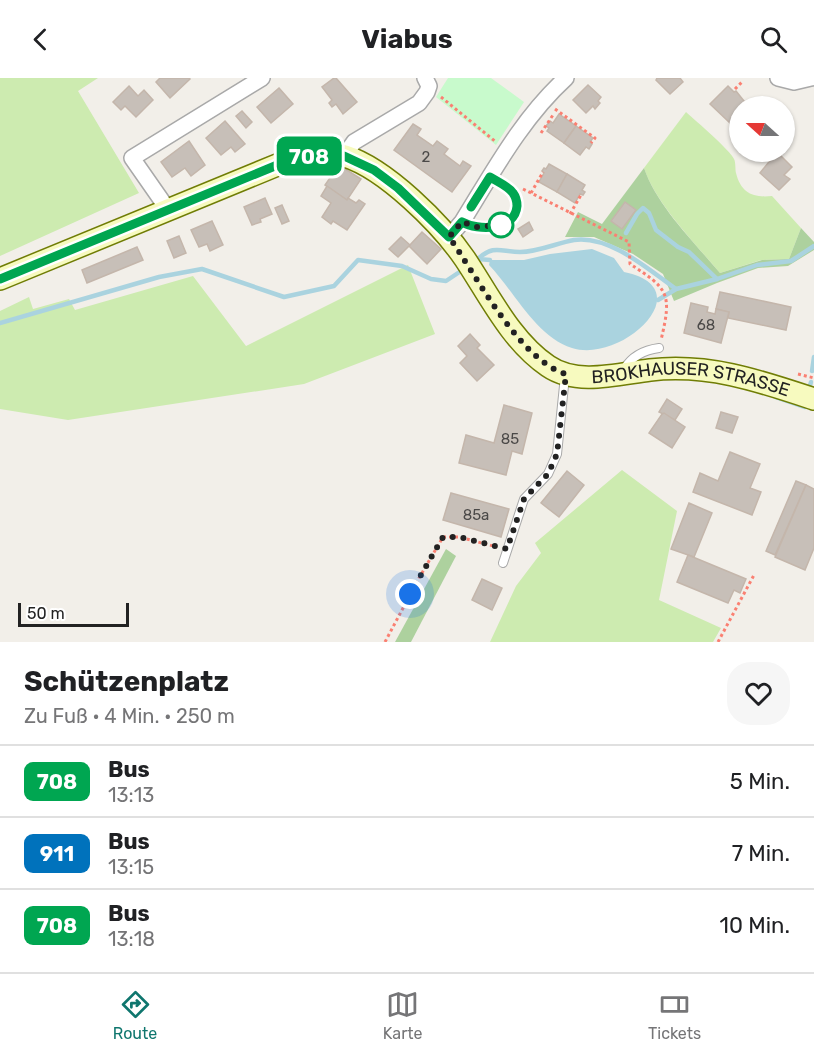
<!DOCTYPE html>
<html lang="de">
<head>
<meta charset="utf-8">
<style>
  :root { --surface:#fff; --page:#f6f6f6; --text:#202124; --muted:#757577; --line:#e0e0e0; --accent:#0f766e }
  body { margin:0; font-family:Rubik,sans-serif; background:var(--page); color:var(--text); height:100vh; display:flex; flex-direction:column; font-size:22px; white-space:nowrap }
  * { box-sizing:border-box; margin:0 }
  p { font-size:20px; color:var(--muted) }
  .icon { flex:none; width:33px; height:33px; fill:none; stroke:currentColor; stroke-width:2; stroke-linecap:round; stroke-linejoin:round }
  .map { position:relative; height:564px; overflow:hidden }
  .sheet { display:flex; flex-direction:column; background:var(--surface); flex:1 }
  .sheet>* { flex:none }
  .badge { padding:0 12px; border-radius:9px; font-size:21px; line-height:39px }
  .needle { width:39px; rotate:291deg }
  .fabs { position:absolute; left:729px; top:18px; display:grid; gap:12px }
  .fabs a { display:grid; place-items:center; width:66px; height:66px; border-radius:50%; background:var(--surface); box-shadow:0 2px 4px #0004; font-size:30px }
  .scale { position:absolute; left:18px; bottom:15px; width:111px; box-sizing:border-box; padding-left:6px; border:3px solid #222; border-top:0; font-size:16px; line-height:21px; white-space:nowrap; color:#222; -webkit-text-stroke:4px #fff; paint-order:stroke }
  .you { position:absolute; width:30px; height:30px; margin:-15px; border:4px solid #fff; border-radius:50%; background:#1a73e8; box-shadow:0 0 0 9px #1a73e833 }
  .map>.badge { position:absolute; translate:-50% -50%; box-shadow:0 0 0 3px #fff }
  .round { display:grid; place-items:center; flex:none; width:63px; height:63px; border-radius:24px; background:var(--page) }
  .overview { display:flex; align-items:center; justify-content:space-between; height:102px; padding:0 24px }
  h1 { font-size:28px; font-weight:700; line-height:45px }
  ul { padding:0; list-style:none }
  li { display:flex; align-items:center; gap:18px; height:72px; padding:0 24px; border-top:2px solid var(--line) }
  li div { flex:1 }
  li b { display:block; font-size:22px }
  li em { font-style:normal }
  li .badge { min-width:66px; font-weight:700; text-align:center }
  header { display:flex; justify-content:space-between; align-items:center; height:78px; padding:0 24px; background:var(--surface); font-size:27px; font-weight:700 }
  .menu { display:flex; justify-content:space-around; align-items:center; height:84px; border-top:2px solid var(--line); background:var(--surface); font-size:16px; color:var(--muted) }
  .menu a { display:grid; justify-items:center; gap:3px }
  .menu .current { color:var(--accent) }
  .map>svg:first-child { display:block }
</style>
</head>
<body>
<header><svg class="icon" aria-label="back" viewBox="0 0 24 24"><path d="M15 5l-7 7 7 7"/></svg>Viabus<svg class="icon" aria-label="search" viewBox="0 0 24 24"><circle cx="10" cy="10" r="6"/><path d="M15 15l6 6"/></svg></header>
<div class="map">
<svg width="814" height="564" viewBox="0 0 814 564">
  <rect width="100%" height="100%" fill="#f2efe9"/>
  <g fill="#cdebb0">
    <polygon points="0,0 98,0 78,13 139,115 0,178"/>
    <path d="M686,34c10,9 44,38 48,47 2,4 1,10 2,14 5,20 17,25 36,23l29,32 -12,31 -28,1 -41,13c-25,-30 -64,-69 -76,-105z"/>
    <polygon points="408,187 435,256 304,306 68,342 0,331 0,233 29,219 33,231 69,221 75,232 193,198 246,268"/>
    <polygon points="622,392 677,433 659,522 721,550 713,564 490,564 516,508 541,475 535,465"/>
  </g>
  <g fill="#add19e">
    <path d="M644,90c13,38 50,74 76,105l42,-13 27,-1 12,-31 13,14v8l-26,16 -30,2 -41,15 -43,18 -11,-27 -30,-20 -39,-17h-29l13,-25 24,12z"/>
    <polygon points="446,471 456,478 411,564 395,564"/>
  </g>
  <polygon fill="#c8facc" points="448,0 491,0 524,24 496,67 436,19"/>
  <path fill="#aad3df" d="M592,171l22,9 10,14c79,16 -2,92 -52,76 -36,-11 -58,-57 -83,-83l1,-5h34l26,-6z"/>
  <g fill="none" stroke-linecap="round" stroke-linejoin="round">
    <g stroke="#aad3df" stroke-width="4.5">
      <polyline points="626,155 637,136 643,130 649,135 656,152 678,169 689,174 717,201"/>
      <path d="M478,181c16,-15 23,-7 42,-7 18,0 37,-9 54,-12 36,-5 75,30 102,49"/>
      <polyline points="473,184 478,181 490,182"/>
      <polyline points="658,222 676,211 717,201 757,187 791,183 814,168"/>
      <polyline points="0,245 159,199 202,191 284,219 334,208 358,182 402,188 431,201 446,203 464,191"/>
      <polyline points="812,293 814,279"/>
      <polyline points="809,311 811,304"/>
      <polyline points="776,319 805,329"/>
    </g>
  </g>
  <g fill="#c7bfb8" stroke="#c4b6ab" stroke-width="1.5">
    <polygon points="160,0 189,0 190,1 170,20 156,4"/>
    <polygon points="334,0 336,0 357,24 343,36 336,26 332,29 329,25 332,22 322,9"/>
    <polygon points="657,0 680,0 683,4 670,16 656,2"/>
    <polygon points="588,7 601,19 598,23 600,25 595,31 593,28 586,35 573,22"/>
    <polygon points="129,8 138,18 144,12 153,22 136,39 125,28 121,32 113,24"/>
    <polygon points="728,8 734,14 736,13 748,28 740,28 740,37 731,46 710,26"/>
    <polygon points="279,10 293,26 271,45 257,29"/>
    <polygon points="242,33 252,44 246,50 236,38"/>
    <polygon points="559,36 576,48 564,65 547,53 549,50 546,48 550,43 553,45"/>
    <polygon points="225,43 245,66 235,74 231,69 221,77 206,60"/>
    <polygon points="413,46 421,51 417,57 433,68 437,63 448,71 444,76 460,88 463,83 471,88 452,114 394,72"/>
    <polygon points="576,48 593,60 590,64 592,66 589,71 586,69 580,77 564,65"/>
    <polygon points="189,63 205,87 191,98 185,90 172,99 161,84"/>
    <polygon points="777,74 792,89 784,97 790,101 779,112 760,95"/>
    <polygon points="549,86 567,96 557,114 539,104 544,95 542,93 544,90 546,91"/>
    <polygon points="339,87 361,101 347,122 325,107"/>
    <polygon points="567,96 585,107 582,112 585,114 583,117 580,116 575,125 557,114"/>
    <polygon points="327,108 347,122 348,120 356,125 359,122 365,126 347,152 333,143 331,146 322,139 331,125 321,118"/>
    <polygon points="265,120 272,136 260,141 261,144 252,147 244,129"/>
    <polygon points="625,124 636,132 622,151 611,143"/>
    <polygon points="282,127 289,143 282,146 275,130"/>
    <polygon points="212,143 223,167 210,173 207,166 199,169 191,152"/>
    <polygon points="529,144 533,152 523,159 518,151"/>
    <polygon points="422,154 441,171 427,186 409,168"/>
    <polygon points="179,158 186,175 174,180 167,163"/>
    <polygon points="401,159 410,167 398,179 389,171"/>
    <polygon points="137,169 143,182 87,205 82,192"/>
    <polygon points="720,214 791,229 786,252 728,240 729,234 716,231"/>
    <polygon points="691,225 708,229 707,234 715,236 716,231 729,234 721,265 684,255"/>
    <polygon points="470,256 480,267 477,270 494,287 477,303 460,285 467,278 458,268"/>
    <polygon points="667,321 682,331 675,342 659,334"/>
    <polygon points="504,327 532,335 522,376 512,373 506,397 459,385 466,357 494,365"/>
    <polygon points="721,334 738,339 732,355 716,350"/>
    <polygon points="664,335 685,349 672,370 649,355 662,336"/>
    <polygon points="730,374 760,386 750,410 761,414 752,437 693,414 700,395 718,403"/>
    <polygon points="567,393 584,407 559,439 541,425"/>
    <polygon points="796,403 806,407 775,477 766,473"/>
    <polygon points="806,407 814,411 814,470 805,492 775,479"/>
    <polygon points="451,415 509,431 501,459 443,442"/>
    <polygon points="689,425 712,435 694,479 671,471"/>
    <polygon points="688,477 746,501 740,515 734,512 728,525 677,504"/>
    <polygon points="482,501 502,510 492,532 472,522"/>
  </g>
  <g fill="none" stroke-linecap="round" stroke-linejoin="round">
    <g stroke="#a9a9a9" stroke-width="10">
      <g id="lane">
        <path d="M462,144c16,9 39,7 52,-6 10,-21 -8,-30 -24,-39"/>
        <path d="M624,291c8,-13 20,-19 35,-21"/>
        <polyline points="503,485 524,421 548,396 557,376 565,298"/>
      </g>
    </g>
    <g stroke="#a9a9a9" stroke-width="18">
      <g id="street">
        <polyline points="778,0 794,4 811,0"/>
        <polyline points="344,78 354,64 419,25 427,14 429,8 425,0"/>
        <polyline points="165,133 162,123 132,80 262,0"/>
        <path d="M449,159l13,-15c31,-50 60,-104 104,-144"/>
      </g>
    </g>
    <g stroke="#707d05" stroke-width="24">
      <g id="secondary">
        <path id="s1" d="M0,201l287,-118c19,-5 39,-11 58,-5 41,13 96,68 120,103 24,36 46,82 83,107 29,20 70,8 102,4 58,-7 110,11 164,29"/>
      </g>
    </g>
    <g stroke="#fa8072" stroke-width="3" stroke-dasharray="3 3" stroke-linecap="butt">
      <polyline points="735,11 742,4"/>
      <polyline points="441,19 496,64"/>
      <polyline points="555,31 595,60 591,65"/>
      <polyline points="541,55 553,37"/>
      <path d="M523,111l106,53 1,22c39,25 42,30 31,76"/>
      <polyline points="531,115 543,94"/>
      <polyline points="570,136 581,117"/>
      <polyline points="798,296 814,300"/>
      <polyline points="385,564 419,500 443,459 459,459 497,469"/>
      <polyline points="718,564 754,497"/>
    </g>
    <use href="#lane" stroke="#fff" stroke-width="8"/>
    <use href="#street" stroke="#fff" stroke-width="15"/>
    <use href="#secondary" stroke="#f7fabf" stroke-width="21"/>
  </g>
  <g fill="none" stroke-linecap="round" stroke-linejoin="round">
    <g stroke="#fff" stroke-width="14">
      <path id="line" d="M0,201l287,-118 36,-7 21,2 30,14 24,18 51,49 13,-15c16,9 53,9 55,-16 0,-5 -1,-9 -4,-13 -5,-7 -15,-11 -23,-16l-19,30"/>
    </g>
    <use href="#line" stroke="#00a651" stroke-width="9"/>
    <path stroke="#222" stroke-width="6" stroke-dasharray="0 10.8" d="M410,516l33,-57h16l48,12 17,-50 24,-25 9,-20 9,-80c-47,-14 -89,-98 -117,-137l13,-15 15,5 24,-2"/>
  </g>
  <circle fill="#fff" stroke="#00a651" stroke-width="3" cx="501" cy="147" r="12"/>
  <g text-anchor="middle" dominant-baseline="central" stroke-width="4.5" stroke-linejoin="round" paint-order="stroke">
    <g font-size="15" fill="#4b4948">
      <text x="426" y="79">2</text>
      <text x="706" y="247">68</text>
      <text x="510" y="361">85</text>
      <text x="476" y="437">85a</text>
    </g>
    <g font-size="18" fill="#222" stroke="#fff">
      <text stroke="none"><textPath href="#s1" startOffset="812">BROKHAUSER STRASSE</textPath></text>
    </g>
  </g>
</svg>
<div class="fabs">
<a><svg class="needle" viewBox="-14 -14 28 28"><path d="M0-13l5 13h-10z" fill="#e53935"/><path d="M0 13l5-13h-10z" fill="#757577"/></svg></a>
</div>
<div class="scale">50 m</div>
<div class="you" style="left:410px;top:516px"></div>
<b class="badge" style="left:309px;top:78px;background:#00a651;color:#fff">708</b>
</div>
<section class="sheet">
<div class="overview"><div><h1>Schützenplatz</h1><p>Zu Fuß · 4 Min. · 250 m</p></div><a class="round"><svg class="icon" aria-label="heart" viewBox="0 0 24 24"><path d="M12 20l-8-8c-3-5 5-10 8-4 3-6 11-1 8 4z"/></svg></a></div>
<ul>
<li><span class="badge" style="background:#00a651;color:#fff">708</span><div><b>Bus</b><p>13:13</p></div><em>5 Min.</em></li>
<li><span class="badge" style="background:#0072bc;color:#fff">911</span><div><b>Bus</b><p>13:15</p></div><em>7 Min.</em></li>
<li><span class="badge" style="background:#00a651;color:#fff">708</span><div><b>Bus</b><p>13:18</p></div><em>10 Min.</em></li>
</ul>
</section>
<nav class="menu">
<a class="current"><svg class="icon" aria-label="directions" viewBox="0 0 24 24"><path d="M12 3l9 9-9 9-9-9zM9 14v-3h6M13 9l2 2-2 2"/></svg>Route</a>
<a><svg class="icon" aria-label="map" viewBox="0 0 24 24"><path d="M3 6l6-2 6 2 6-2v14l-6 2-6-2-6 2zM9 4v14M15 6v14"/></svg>Karte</a>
<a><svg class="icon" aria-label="tickets" viewBox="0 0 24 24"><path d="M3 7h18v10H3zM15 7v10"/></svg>Tickets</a>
</nav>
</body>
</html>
